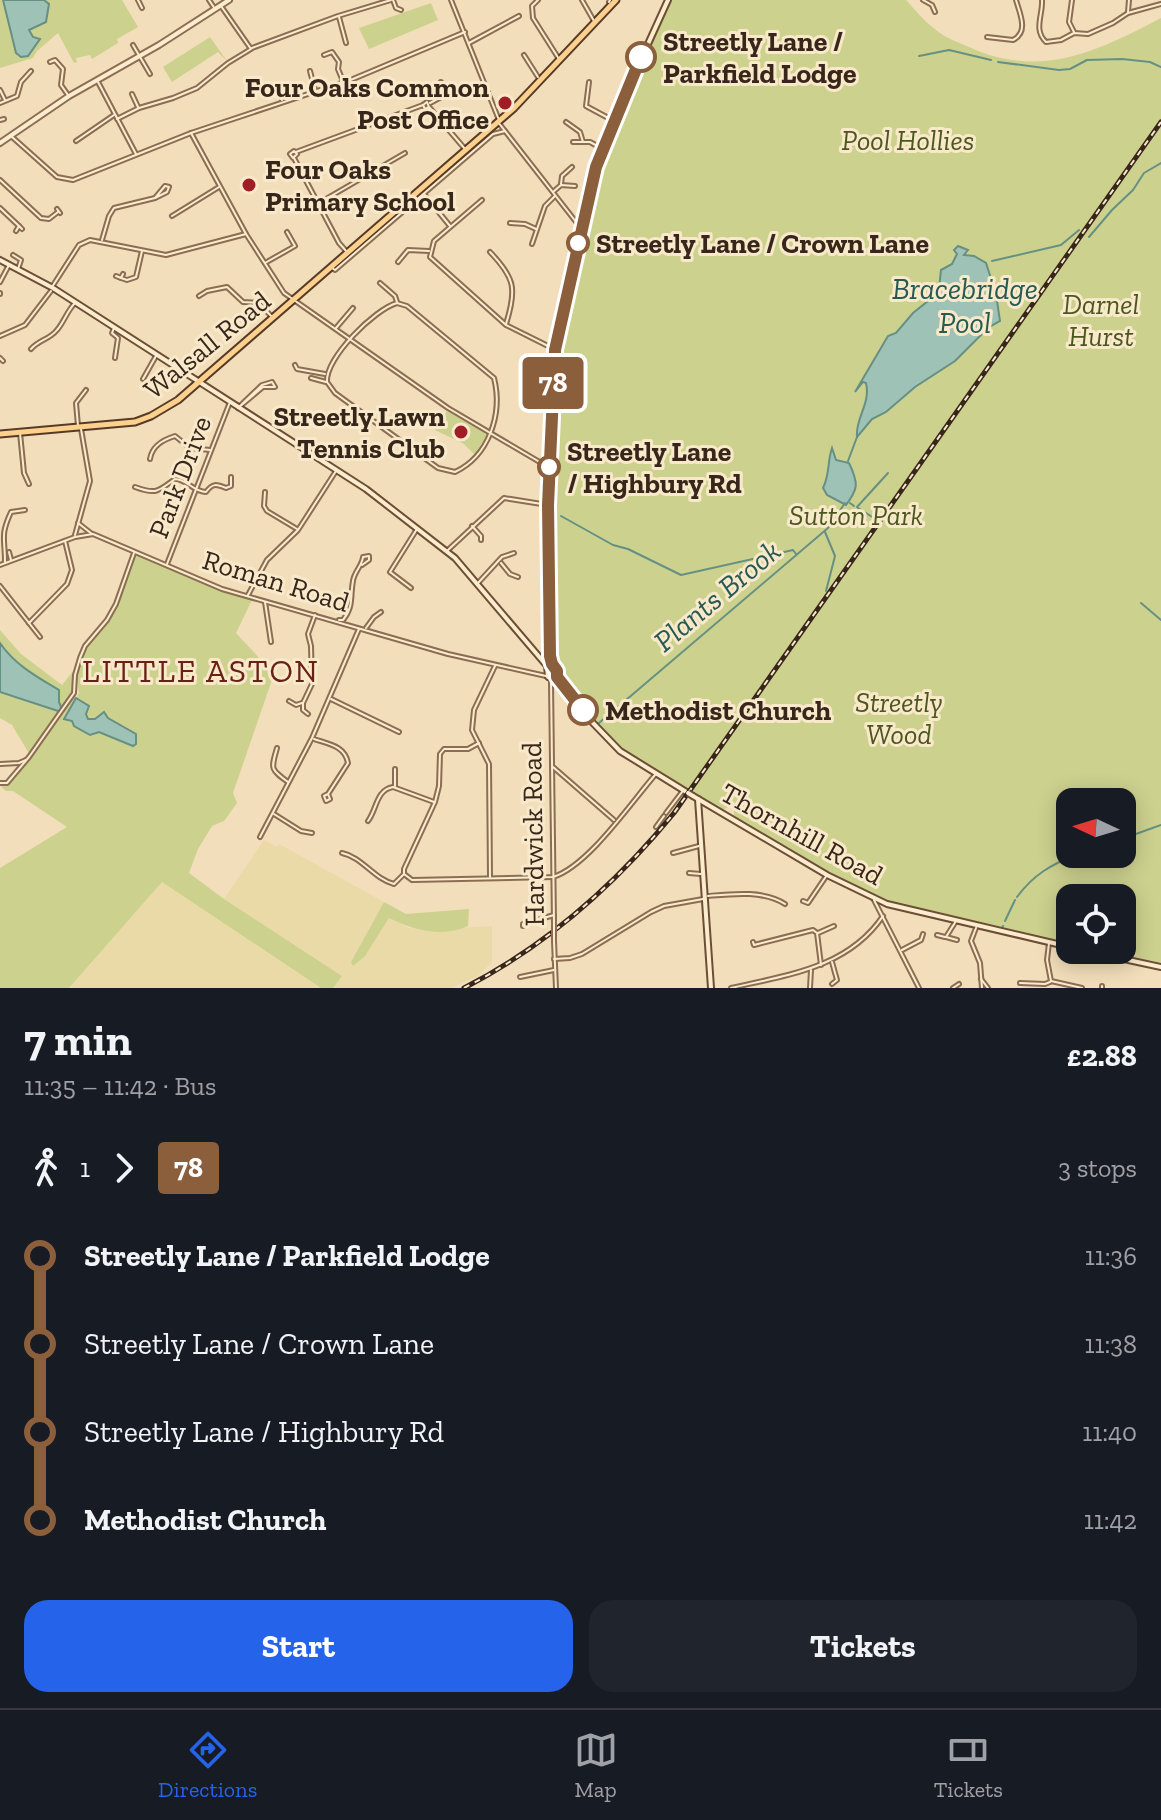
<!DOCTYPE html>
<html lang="en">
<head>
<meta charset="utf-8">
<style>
  :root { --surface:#171b24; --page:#20242c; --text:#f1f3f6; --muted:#9ea1a6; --line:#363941; --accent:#2563eb }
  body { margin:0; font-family:"Zilla Slab",serif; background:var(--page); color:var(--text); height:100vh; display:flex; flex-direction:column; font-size:30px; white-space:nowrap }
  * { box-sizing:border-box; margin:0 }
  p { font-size:26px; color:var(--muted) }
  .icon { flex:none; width:44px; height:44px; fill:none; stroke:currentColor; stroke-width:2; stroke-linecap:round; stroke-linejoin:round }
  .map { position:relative; height:988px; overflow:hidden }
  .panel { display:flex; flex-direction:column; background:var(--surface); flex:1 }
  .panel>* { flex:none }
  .badge { padding:0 16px; border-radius:6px; font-size:28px; line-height:52px }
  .needle { width:52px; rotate:274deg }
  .fabs { position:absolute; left:1056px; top:788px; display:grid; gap:16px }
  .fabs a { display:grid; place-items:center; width:80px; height:80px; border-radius:16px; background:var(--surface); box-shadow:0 4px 20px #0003; font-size:40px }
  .map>.badge { position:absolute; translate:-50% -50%; box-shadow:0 0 0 4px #fff }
  .legs { display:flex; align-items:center; gap:12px; height:88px; padding:0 24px; font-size:26px }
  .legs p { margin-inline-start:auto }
  .head { display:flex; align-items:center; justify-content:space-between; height:136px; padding:0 24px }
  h1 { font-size:44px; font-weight:700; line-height:60px }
  .primary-button { display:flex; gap:16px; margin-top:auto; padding:16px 24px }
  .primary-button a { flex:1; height:92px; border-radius:24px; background:var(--accent); color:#fff; font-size:32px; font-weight:700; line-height:92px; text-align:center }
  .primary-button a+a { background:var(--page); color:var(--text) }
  ul { padding:0 24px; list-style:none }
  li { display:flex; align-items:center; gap:28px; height:88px; font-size:30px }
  li i { display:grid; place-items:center; width:12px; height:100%; margin:0 10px; background:currentColor }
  li i::after { content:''; width:20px; height:20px; margin:-10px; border:6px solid; border-radius:50%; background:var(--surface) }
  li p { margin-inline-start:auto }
  li:first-child i { background:linear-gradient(#0000 50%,currentColor 0) }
  li:last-child i { background:linear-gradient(currentColor 50%,#0000 0) }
  .dock { display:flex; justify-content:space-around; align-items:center; height:112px; border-top:2px solid var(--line); background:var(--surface); font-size:22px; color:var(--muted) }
  .dock a { display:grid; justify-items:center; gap:4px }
  .dock .active { color:var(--accent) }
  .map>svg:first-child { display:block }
</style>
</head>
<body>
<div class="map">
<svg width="1161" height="988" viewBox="0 0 1161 988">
  <rect width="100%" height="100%" fill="#f2deba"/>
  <g fill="#e9daa7">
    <polygon points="264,840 277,847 279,844 384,902 351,962 365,956 389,918 409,928 425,930 492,926 492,962 478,976 452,988 333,988 342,976 224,899"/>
    <polygon points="162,882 321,988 69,988"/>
  </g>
  <g fill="#cdd18e" fill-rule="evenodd">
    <polygon points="0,0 122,0 138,27 117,39 118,43 92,59 90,55 76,58 77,62 74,63 58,33 37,51 33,58 0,68"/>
    <path d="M671,0h235c9,10 19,22 30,30 9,8 22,12 33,17 71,33 129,4 192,-29v948l-70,-16h31v-52h-52v47l-174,-40 -51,-22 -111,-64v-15l-13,7 -89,-55 -22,-18 -34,-42 -14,-21 -9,-20 -4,-106 7,-186 5,-31 43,-183zM1070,802h52v52h-52z"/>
    <polygon points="431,3 438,20 369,49 359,28"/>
    <polygon points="210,37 227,61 218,52 172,82 163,67"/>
    <polygon points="447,411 487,434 475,455 464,444 435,430"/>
    <path d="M136,555l81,34 35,11 -16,33 38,41 -41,119 4,10 -13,18 -12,5 -14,23 -9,24 35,26 118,77 -9,12h-12l-159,-106 -93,106h-69v-120l67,-41 -54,-36h-7l-5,-4c21,-9 57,-69 72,-90l3,1 3,-5 -3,-18 11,-29 22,-27 9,-15zM86,710l2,9 19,-1 19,9 7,18 -15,-7 -44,-12 -2,-5z"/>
    <path d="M0,630l21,24 41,31 12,-15 -1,23 -11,16 -3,-7v-12c-16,-9 -53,-28 -59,-46 0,-1 0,-13 0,-14z"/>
    <polygon points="0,692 61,712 30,755 12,725 0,718"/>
    <path d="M384,902l22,12 63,-5 -1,17c-26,12 -55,4 -79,-8l-24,38 -12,10 -2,-4z"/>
  </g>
  <g fill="#9fc2b6" stroke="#669083" stroke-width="2">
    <polygon points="3,0 44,0 49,4 46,22 29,30 33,37 40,39 28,56 21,57 16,53"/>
    <path d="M958,246l10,4 -4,5 10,1 12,7 10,31 4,27 -11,6 -34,34 -40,26 -29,25 -14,7 -15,18c-2,-19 14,-33 9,-54l-3,-1 -8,10 33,-56 8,-3 17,-20 20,-16 6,-8 2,-19 11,-6 5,-10 -3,-4z"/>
    <path d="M832,448l4,12 13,3c10,21 9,26 -3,42l-19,-10 -4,-7c7,-14 4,-25 9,-40z"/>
    <path d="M0,643c15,22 37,34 59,47v12l3,7 -1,3 -61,-20z"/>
    <polygon points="76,698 89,706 86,714 88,719 95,719 104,712 108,718 136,734 136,744 133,746 99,732 90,735 74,726 72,721 64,719"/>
  </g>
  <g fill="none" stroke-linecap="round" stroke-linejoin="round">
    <g stroke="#669083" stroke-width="2">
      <polyline points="919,56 949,50 991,60"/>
      <polyline points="998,62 1059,70 1070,69 1087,60 1122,59 1150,62 1161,67"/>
      <polyline points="1089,237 1112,210 1133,190 1144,173 1161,163"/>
      <polyline points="992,261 1061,245 1079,230"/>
      <polyline points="848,461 857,437"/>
      <polyline points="850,503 854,506"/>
      <polyline points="857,507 888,473"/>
      <polyline points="858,508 877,520"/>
      <polyline points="561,516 613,545 628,549 681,575 793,550 796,554"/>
      <polyline points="825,532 835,556 826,591"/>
      <polyline points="1141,603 1161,620"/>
      <polyline points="599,723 828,528 845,503"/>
      <polyline points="1122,839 1161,825"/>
      <path d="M1017,897c17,-23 34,-32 60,-43"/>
      <polyline points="1005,921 1015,900"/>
      <polyline points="1002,928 1003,926"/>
    </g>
    <g stroke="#8b6d53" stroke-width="6">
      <g id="minor">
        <polyline points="138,0 142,8"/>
        <polyline points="209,0 215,9"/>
        <polyline points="393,0 396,8 401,10"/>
        <polyline points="451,0 499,120"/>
        <polyline points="538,0 532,6 533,18 559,59"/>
        <polyline points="582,0 594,21"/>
        <polyline points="923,0 932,5 935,12"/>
        <path d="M1042,0c1,15 -9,30 4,42l15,-2 13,-7 14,1 25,-11 15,-10 33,-9"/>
        <polyline points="1072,0 1069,22 1074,32"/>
        <polyline points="609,2 610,0"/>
        <polyline points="1128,12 1129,0"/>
        <polyline points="339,17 346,43"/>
        <path d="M987,37l26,3c16,-8 7,-26 3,-40"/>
        <polyline points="469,43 519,16"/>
        <polyline points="133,45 150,74"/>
        <polyline points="252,48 338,16 391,0"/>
        <polyline points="324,55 332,52 339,62 338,69 343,81"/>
        <polyline points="524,55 538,77"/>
        <polyline points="50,62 55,60 63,69 61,85 68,95"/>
        <polyline points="310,71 315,90"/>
        <polyline points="98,82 136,154"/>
        <polyline points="589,82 586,106 612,120"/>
        <polyline points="280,86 282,100"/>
        <polyline points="0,90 5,100"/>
        <polyline points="132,94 138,107"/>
        <polyline points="0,103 17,96 21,82 31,71"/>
        <polyline points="430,103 443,96 441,82"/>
        <polyline points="429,107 427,102 423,105 425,109 429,107 465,149"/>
        <polyline points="117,119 139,108 173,98 197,88 228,63 251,49 221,6"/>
        <polyline points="0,120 4,119"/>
        <polyline points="498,122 580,227"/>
        <polyline points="566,122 580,132 583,142 590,142 601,148"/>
        <polyline points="191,133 246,234 284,293 448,408 543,464 549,465"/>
        <polyline points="11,136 57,177 73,180 191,133 353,79 465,32"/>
        <polyline points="76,141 114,115"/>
        <polyline points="573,142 582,142"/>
        <polygon points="294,151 297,154 293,158 290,154"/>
        <polyline points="296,152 423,105"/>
        <polyline points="294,158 339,243 347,252"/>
        <polyline points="0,180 41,218 49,219 58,212"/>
        <polyline points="561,184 562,176 572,167"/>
        <polyline points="553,192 561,185 575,186"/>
        <polyline points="424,194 450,226"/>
        <polyline points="482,200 434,241 430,257 506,325 554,349"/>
        <polyline points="319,203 405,153"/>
        <polyline points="0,208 19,226"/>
        <polyline points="57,209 60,213"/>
        <polyline points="172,216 219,187"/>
        <polyline points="510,223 525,224 536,229"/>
        <polyline points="16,231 19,226 22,229"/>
        <polyline points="102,240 109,216 114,208 155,198 165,186 169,187 167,192 155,198"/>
        <polyline points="532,244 545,206 555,196"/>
        <path d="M490,252c25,26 27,37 16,72"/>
        <polyline points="13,255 21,260 18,269"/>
        <polyline points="398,262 408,250 429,251"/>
        <polyline points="265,263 295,246 287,232"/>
        <polyline points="332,268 335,270 493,134 505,131"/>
        <polyline points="116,276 121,278 123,274"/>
        <polyline points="121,278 127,280 136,277 142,251"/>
        <polyline points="0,282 9,265"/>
        <polyline points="380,283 395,296 397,302"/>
        <polyline points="52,287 79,245 90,240 166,255 246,234"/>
        <polyline points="0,293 0,294"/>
        <polyline points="199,296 207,291 227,287 243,302 259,303 272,317"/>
        <path d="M397,303l10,3 87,72c9,36 -5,78 -39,94l-17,-4 -103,-75 -8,-11c-2,-24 48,-73 70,-79z"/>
        <polyline points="114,328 112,333 118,338 115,358"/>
        <polyline points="336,328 353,308"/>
        <polyline points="0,336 25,325 51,291"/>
        <path d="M31,349c9,-10 18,-9 26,-19 7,-8 10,-19 18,-27"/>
        <polyline points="0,358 3,361"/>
        <polyline points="295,365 297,369 325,374"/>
        <polyline points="311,378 326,382"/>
        <polyline points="143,379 156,356"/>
        <polygon points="272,382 275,387 263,387 238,408 262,385"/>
        <polyline points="78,426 76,403 86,390"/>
        <polyline points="20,433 24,473 29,484"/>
        <path d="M150,459c2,-13 12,-19 25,-23l15,12 20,2"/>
        <path d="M135,487c22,8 23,4 40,-8 12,0 18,13 31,13 7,-9 10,-8 20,-4l5,-2v-9"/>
        <polyline points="265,492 264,506 267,511 297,529"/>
        <polyline points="78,523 92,534"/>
        <polyline points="472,526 481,536 481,540"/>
        <polyline points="75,535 90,481 81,429"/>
        <polyline points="448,550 504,498 548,505"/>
        <polyline points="9,552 11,560"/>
        <path d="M5,562c0,-24 -5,-26 6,-50l14,-2"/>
        <polyline points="501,563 510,574 518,577"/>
        <polyline points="167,564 230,402"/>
        <polyline points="0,565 75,537 93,534 222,589 448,654 546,676"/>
        <polyline points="478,583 502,557 514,553"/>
        <polyline points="0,586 40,637"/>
        <polyline points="411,588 390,572 417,529"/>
        <polyline points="248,595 267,560 298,530 336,471"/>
        <polyline points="265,602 271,642"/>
        <path d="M339,620h4c11,-13 7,-24 10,-39 1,-9 9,-15 10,-24l6,-1v4l-7,5"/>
        <polyline points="29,623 67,584 72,570 65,541"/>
        <polyline points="366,628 374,617 381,612"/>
        <polyline points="551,682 554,923"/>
        <polyline points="331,699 399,732"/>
        <polyline points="289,701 296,705 302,703"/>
        <polyline points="308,714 303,710 303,703 312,684 311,646 308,634 315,615"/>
        <path d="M314,739c15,5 31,7 34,24l-20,31 -4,2 2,5 4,-2 -2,-5"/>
        <path d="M277,748c-6,21 -7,21 11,34"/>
        <polyline points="0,764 19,763 26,760"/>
        <polyline points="553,767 614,820"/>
        <polyline points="0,783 7,783 29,757 74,693 75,675 80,658 85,646 107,620 116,604 134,553"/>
        <polyline points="395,786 395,769"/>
        <polyline points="666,813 682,792"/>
        <polyline points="274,814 301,831 312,833"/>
        <path d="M368,821c9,-12 8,-31 25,-34l41,15"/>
        <polyline points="656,827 664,816"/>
        <polyline points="260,837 312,738 359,629"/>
        <path d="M342,853c20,4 32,26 52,31l10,-10v-5l31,-67 4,-16 1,-32 4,-5h24l11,-6"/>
        <polyline points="673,853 699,846"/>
        <polyline points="689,873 701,874"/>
        <path d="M404,874l8,6 141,-3c35,-11 77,-73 102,-102"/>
        <polyline points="490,877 489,764 472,730 474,710 495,666"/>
        <path d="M708,896c23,-2 56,-6 77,8"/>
        <polyline points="874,900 919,988"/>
        <polyline points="803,901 808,903 827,875"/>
        <polyline points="956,921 946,937 957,940"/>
        <polyline points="523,926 523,924 554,915"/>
        <polyline points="976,928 971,941 980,963 982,988"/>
        <polyline points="818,933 834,926"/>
        <polyline points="937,935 945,937"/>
        <polyline points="554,941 556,988"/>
        <polyline points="753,942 754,945 813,930 817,933 821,965"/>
        <polyline points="1049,943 1047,960 1051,981 1082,988"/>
        <polyline points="902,950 921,940 923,934"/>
        <polyline points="554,959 570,958 582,954 651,912 664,906 703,899"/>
        <polyline points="520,977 554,970"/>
        <polyline points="981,979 988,988"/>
        <polyline points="1020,983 1045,984 1050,982"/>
        <polyline points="832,984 837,980 832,962"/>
        <path d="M731,988c56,-13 117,-20 152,-72"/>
        <polyline points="810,988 811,970"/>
        <polyline points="953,988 959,984"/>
        <polyline points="1102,988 1102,986"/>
      </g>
    </g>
    <g stroke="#8b6d53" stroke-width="8">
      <polyline id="tertiary" points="0,143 69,96 159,45 229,0"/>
    </g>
    <g stroke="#6c4e36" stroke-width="8">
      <g id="secondary">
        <polyline points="0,260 53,288 366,489 455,558 547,666"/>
        <polyline points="552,664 547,666 548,677 553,679 557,673 552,664 550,647 548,505 556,343 596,167 613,121 668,0"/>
        <polyline points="557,677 593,723 620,751 688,793"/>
        <polyline points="693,796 827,875 887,904 1070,947"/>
        <polyline points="698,799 711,988"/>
        <polyline points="1082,950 1161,967"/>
      </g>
    </g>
    <g stroke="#573b28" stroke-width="9">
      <polyline id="primary" points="0,434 135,422 151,416 178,400 514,108 616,0"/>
    </g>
    <use href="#minor" stroke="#fcecce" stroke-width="2"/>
    <use href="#tertiary" stroke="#fcecce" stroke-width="4"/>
    <use href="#secondary" stroke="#fcecce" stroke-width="4"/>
    <use href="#primary" stroke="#fbd18d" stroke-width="5"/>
    <g stroke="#38261a" stroke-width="5">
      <path id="rail" d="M464,988c82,-42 151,-103 210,-175l487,-691"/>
    </g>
    <use href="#rail" stroke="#f9e9cb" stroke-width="2" stroke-dasharray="6" stroke-linecap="butt"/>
    <g stroke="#8b6d53" stroke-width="6" stroke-linecap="butt">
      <polyline id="minor-bridge" points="554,924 554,940"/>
    </g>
    <g stroke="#6c4e36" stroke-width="8" stroke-linecap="butt">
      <polyline id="secondary-bridge" points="688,793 693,796"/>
    </g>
    <use href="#minor-bridge" stroke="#fcecce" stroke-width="2"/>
    <use href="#secondary-bridge" stroke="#fcecce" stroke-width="4"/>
  </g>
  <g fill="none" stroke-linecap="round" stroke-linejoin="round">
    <g stroke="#fff" stroke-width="18">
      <polyline id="line-1" points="583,710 557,677 557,671 552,664 550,656 548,505 555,350 596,167 641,57"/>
    </g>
    <use href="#line-1" stroke="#8b5e3c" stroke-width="12"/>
  </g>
  <g fill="#fff" stroke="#8b5e3c" stroke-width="4">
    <circle cx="641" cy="57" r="14"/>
    <circle cx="578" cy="243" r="10"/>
    <circle cx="549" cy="467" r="10"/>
    <circle cx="583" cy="710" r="14"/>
  </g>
  <g fill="#a01d26" stroke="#f9e9cb" stroke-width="3">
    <circle cx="505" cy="103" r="8"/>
    <circle cx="249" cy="185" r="8"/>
    <circle cx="461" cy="432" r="8"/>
  </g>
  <g text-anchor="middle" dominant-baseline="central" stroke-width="6" stroke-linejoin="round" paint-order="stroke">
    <g font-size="28" font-weight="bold" fill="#38261a" stroke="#f9e9cb" text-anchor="start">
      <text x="663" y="41">Streetly Lane /<tspan x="663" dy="32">Parkfield Lodge</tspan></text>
      <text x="596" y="243">Streetly Lane / Crown Lane</text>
      <text x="567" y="451">Streetly Lane<tspan x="567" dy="32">/ Highbury Rd</tspan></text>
      <text x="605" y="710">Methodist Church</text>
    </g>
    <g font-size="28" font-weight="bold" fill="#38261a" stroke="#f9e9cb" text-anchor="end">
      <text x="489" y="87">Four Oaks Common<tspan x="489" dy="32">Post Office</tspan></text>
      <text x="265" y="169" text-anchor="start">Four Oaks<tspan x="265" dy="32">Primary School</tspan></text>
      <text x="445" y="416">Streetly Lawn<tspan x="445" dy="32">Tennis Club</tspan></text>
    </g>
    <g font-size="28" font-style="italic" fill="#4c571e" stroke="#f9e9cb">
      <text x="908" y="140">Pool Hollies</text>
      <text x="1101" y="304">Darnel<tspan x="1101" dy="32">Hurst</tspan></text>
      <text x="856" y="515">Sutton Park</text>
      <text x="899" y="702">Streetly<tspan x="899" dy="32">Wood</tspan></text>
    </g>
    <g font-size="28" fill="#38261a" stroke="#f9e9cb">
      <text transform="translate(207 345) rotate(-39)">Walsall Road</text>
      <text transform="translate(180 477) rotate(-69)">Park Drive</text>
      <text transform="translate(276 581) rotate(17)">Roman Road</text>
      <text transform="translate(533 834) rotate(-91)">Hardwick Road</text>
      <text transform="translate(802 834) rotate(29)">Thornhill Road</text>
    </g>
    <g font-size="30" font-style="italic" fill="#275a53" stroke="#f9e9cb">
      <text x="965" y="289">Bracebridge<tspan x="965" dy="34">Pool</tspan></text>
      <text transform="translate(717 596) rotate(-40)">Plants Brook</text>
    </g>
    <g font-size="32" letter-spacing="2" fill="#692114" stroke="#f9e9cb">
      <text x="201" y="671">LITTLE ASTON</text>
    </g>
  </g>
</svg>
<div class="fabs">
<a><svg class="needle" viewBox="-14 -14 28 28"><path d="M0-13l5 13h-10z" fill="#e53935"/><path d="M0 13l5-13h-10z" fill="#9ea1a6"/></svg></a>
<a><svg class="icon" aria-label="locate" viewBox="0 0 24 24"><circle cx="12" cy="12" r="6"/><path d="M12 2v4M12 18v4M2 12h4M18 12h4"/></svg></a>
</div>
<b class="badge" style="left:553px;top:383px;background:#8b5e3c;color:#fff">78</b>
</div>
<section class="panel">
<div class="head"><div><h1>7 min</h1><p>11:35 – 11:42 · Bus</p></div><b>£2.88</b></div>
<div class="legs"><svg class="icon" aria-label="walk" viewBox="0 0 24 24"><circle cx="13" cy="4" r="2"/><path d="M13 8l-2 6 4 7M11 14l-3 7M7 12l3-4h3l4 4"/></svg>1<svg class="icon" aria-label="forward" viewBox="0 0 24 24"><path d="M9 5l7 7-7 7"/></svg><b class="badge" style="background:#8b5e3c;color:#fff">78</b><p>3 stops</p></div>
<ul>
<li><i style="color:#8b5e3c"></i><b>Streetly Lane / Parkfield Lodge</b><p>11:36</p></li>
<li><i style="color:#8b5e3c"></i><span>Streetly Lane / Crown Lane</span><p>11:38</p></li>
<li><i style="color:#8b5e3c"></i><span>Streetly Lane / Highbury Rd</span><p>11:40</p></li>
<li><i style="color:#8b5e3c"></i><b>Methodist Church</b><p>11:42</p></li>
</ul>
<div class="primary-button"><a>Start</a><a>Tickets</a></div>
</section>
<nav class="dock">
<a class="active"><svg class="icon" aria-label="directions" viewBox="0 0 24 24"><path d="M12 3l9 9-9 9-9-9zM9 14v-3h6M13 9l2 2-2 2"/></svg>Directions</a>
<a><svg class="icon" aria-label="map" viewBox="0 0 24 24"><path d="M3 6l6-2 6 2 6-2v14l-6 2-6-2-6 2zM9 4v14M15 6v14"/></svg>Map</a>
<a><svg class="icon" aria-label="tickets" viewBox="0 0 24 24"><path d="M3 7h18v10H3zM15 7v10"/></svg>Tickets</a>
</nav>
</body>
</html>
